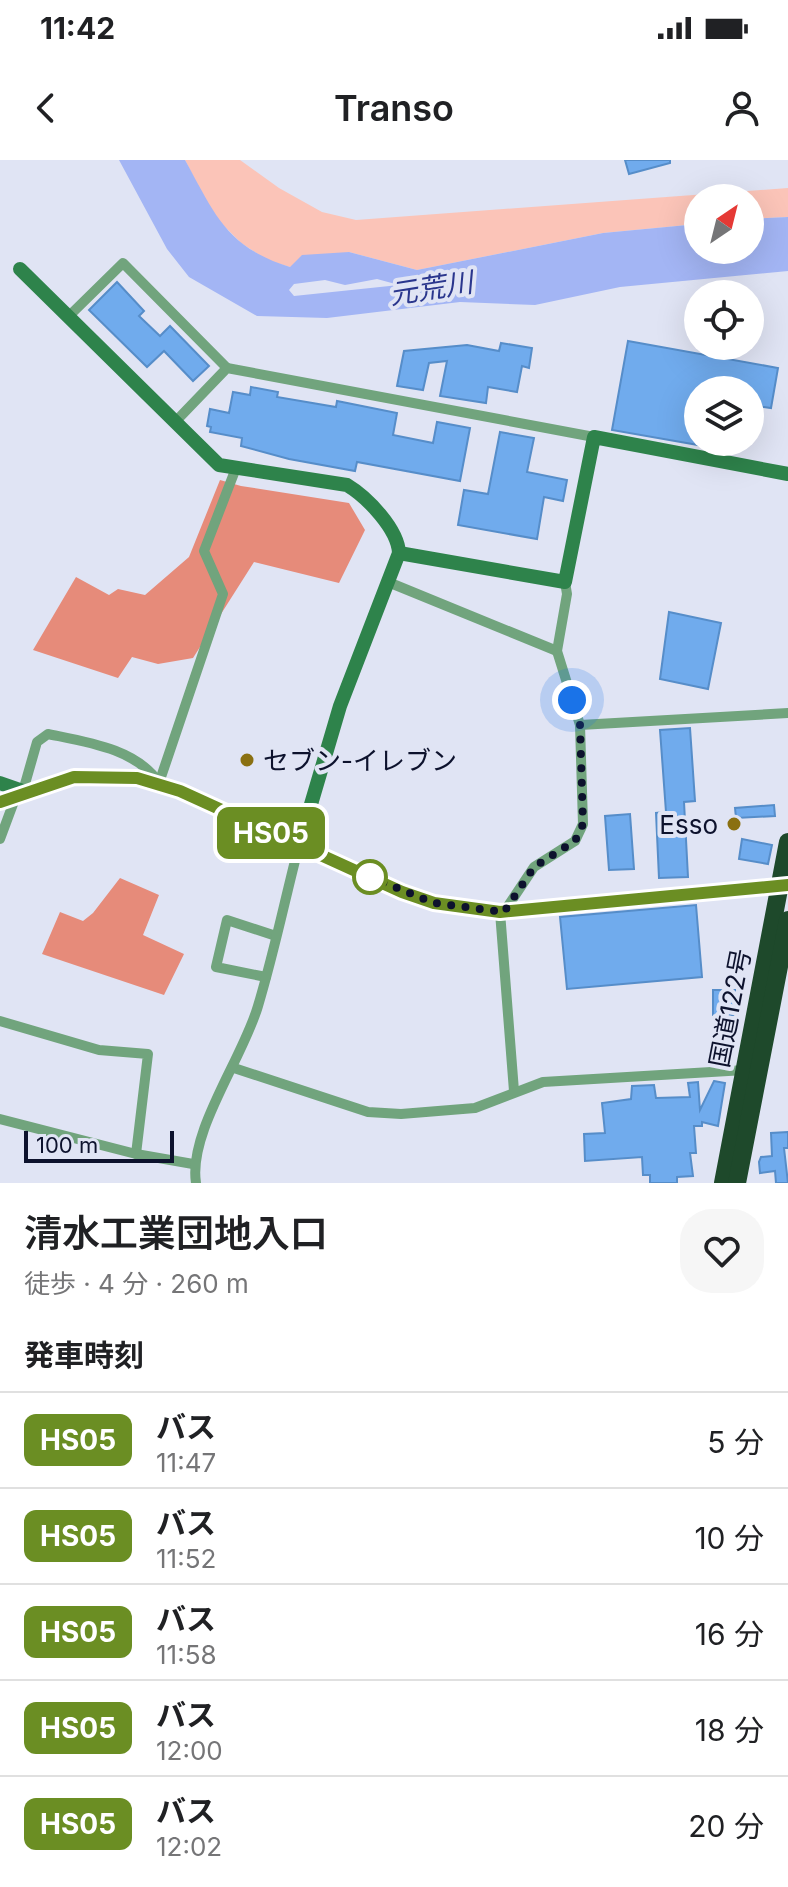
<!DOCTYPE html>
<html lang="ja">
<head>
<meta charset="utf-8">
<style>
  :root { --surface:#fff; --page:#f6f6f6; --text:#202124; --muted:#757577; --line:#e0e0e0 }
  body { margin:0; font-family:Inter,"Noto Sans JP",sans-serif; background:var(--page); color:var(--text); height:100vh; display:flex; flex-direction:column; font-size:30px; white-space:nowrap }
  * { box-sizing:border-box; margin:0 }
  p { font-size:26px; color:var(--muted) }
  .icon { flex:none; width:44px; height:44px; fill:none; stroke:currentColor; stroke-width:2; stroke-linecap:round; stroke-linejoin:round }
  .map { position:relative; height:1023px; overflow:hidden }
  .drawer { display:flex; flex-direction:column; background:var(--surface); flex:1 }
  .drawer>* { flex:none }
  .badge { padding:0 16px; border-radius:12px; font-size:28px; line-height:52px }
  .needle { width:52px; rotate:35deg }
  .buttons { position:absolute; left:684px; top:24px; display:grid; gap:16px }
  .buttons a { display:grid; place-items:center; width:80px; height:80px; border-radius:50%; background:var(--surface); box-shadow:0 8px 32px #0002; font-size:40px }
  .scale { position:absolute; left:24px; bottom:20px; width:150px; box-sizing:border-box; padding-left:8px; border:4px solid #0d122d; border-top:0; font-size:22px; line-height:28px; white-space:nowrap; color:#0d122d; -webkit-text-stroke:6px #e0e4f4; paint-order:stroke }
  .you { position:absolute; width:40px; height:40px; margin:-20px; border:6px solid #fff; border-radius:50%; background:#1a73e8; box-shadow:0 0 0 12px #1a73e833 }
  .map>.badge { position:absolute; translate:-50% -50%; box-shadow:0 0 0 4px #fff }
  h2 { padding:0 24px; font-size:30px; line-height:72px }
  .round { display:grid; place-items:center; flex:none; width:84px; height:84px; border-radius:32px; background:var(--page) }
  .overview { display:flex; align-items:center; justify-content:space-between; height:136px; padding:0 24px }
  h1 { font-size:38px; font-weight:600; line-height:60px }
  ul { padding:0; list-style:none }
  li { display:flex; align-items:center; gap:24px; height:96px; padding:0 24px; border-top:2px solid var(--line) }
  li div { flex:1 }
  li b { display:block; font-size:30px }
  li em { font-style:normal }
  li .badge { min-width:88px; font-weight:700; text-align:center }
  .status { display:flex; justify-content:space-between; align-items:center; height:56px; padding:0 40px; background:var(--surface); direction:ltr }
  .status svg { height:22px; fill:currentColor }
  header { display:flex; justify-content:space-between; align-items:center; height:104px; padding:0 24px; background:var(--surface); font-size:36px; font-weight:600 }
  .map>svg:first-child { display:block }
</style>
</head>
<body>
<div class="status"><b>11:42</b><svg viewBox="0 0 49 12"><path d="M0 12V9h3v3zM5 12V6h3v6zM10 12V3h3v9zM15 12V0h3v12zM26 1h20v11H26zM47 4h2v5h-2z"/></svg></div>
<header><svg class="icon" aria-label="back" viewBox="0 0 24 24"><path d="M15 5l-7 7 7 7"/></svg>Transo<svg class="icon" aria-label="person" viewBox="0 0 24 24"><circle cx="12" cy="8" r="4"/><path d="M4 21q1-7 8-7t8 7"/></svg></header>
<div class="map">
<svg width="788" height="1023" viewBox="0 0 788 1023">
  <rect width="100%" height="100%" fill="#e0e4f4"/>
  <polygon fill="#fbc4b8" points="185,0 240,0 279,28 322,52 356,60 788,28 788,57 750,59 750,38 698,38 698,64 603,73 417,110 349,92 290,107 267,100 241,83 213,55"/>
  <g fill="#e68b7a">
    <polygon points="220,320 241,326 349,343 365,370 339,423 254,402 193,498 158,504 132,497 118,518 33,490 76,417 109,435 118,429 145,435 189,397"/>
    <polygon points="120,718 159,735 143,775 184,794 164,835 42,794 60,752 83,761 93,753"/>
  </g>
  <path fill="#a3b5f4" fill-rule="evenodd" d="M119,0h66c30,54 41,87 105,107l12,-12 47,-3 68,18 186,-37 95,-9v26h52v-31l38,-2v54l-168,16 -85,18 -75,-3 -133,16 -70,-2 -68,-39 -22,-28zM377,119l22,6 -105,11 -5,-6 5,-6 31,-4 20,5z"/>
  <g fill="#70abed" stroke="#568dc9" stroke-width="2">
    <polygon points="625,0 670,0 670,3 629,14"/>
    <polygon points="117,122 144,151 139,156 160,176 170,166 209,206 193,221 164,191 147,207 89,150"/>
    <polygon points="628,181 778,208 771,248 750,245 750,230 698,230 698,285 612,270"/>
    <polygon points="501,183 532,188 529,208 522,206 517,232 488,227 486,243 440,236 447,201 429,203 423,230 397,226 404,191 467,185 499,191"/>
    <polygon points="251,227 278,232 277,237 336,247 337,241 397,253 393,275 433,283 437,262 470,268 460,321 357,302 355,311 289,299 241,286 242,278 210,272 211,267 207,266 210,249 229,253 233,232 250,235"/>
    <polygon points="500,272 534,278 527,312 567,320 563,341 544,337 537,379 458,365 464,330 488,334"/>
    <polygon points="702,282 734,282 732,292 702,286"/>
    <polygon points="669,452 721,463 708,529 660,519"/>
    <polygon points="690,568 695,641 684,642 688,717 659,718 656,653 666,652 660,570"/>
    <polygon points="774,645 775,656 736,658 735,648"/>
    <polygon points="630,654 634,709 609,710 605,656"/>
    <polygon points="742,679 772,685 768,704 739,699"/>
    <polygon points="696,745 702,817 567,829 560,757"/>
    <rect x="713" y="830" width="22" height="25"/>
    <polygon points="714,921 725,923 718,966 702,962 702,966 694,966 696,993 690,993 693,1016 677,1017 677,1023 650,1023 650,1015 643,1015 642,997 585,1001 584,974 605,973 602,943 631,939 632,926 654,925 656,938 690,937 688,923 698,922 700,950"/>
    <polygon points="788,972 788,988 784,988 788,1023 776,1023 775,1011 760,1013 759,1002 761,997 772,996 771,973"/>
  </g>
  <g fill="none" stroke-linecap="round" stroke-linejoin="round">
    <g stroke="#71a47d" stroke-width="10">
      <polyline points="69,156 123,103 227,208"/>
      <polyline points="176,261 227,208 594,277"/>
      <polyline points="388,422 557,491"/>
      <polyline points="580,565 788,553"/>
      <polyline points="159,623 223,434 204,391 236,308"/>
      <path d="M23,631l14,-49 11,-8c39,8 89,15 111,49"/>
      <polyline points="0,679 16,636"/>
      <polyline points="500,752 514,931"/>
      <polyline points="504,752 534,707 575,681 583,664 580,565 557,491 567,434 565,422"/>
      <polyline points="266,817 216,807 227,760 276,776"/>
      <polyline points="0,861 99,890 148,894 136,994"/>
      <polyline points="234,908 368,952 401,954 475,948 543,922 745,910"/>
      <polyline points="0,959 136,994 193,1004"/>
      <path d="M196,1023c-8,-51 47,-125 62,-177 16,-53 27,-107 41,-161"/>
    </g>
    <g stroke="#2e834b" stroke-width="14">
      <path d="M20,109l199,196 128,20c20,12 51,44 52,68l-59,153 -41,139"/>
      <polyline points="399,393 565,422 594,277 788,314"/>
      <polyline points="0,623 23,631"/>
    </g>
    <polyline stroke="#016631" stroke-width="16" points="0,642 74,617 137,618 180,631 402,732 434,743 500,752 788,725"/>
    <g stroke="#1e492b" stroke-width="18">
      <polyline points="723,1023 788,682"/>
      <polyline points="737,1023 788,760"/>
    </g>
  </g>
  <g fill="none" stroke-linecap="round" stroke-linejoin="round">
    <g stroke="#fff" stroke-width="18">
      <polyline id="line" points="0,642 74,617 137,618 180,631 402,732 434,743 500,752 788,725"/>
    </g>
    <use href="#line" stroke="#6b8e23" stroke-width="12"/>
    <polyline stroke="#0d122d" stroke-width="8" stroke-dasharray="0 14.4" points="370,717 434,743 504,752 534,707 575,681 583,664 580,565 572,540"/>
  </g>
  <g fill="#8a7011" stroke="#e0e4f4" stroke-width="3">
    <circle cx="247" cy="600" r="8"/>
    <circle cx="734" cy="664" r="8"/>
  </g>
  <circle fill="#fff" stroke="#6b8e23" stroke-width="4" cx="370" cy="717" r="16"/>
  <g text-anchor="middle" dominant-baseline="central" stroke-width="8" stroke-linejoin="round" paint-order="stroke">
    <g font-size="26" fill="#0d122d" stroke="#e0e4f4" text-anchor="start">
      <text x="263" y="600">セブン-イレブン</text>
      <text x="718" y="664" text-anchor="end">Esso</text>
    </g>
    <g font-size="26" fill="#0d122d" stroke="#e0e4f4">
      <text transform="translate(730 848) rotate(-79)">国道122号</text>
    </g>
    <g font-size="28" font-style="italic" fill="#2a368d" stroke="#e0e4f4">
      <text transform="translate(431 128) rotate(-9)">元荒川</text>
    </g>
  </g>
</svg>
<div class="buttons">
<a><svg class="needle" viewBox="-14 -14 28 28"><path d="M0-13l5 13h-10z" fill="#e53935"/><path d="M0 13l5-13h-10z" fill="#757577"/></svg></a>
<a><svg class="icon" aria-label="locate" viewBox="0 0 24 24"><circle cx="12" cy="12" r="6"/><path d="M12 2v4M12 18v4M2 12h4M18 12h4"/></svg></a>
<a><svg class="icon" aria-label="layers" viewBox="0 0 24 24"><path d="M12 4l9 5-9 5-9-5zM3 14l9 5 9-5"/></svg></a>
</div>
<div class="scale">100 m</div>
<div class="you" style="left:572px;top:540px"></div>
<b class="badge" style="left:271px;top:673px;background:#6b8e23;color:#fff">HS05</b>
</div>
<section class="drawer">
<div class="overview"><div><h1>清水工業団地入口</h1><p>徒歩 · 4 分 · 260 m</p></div><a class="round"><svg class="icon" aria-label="heart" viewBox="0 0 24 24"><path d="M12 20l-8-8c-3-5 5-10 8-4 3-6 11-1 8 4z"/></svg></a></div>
<h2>発車時刻</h2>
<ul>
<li><span class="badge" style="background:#6b8e23;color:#fff">HS05</span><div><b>バス</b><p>11:47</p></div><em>5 分</em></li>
<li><span class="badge" style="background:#6b8e23;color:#fff">HS05</span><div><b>バス</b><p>11:52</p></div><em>10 分</em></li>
<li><span class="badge" style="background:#6b8e23;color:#fff">HS05</span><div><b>バス</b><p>11:58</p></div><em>16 分</em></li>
<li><span class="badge" style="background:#6b8e23;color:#fff">HS05</span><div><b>バス</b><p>12:00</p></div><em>18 分</em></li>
<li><span class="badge" style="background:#6b8e23;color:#fff">HS05</span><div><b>バス</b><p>12:02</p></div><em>20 分</em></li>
</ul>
</section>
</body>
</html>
